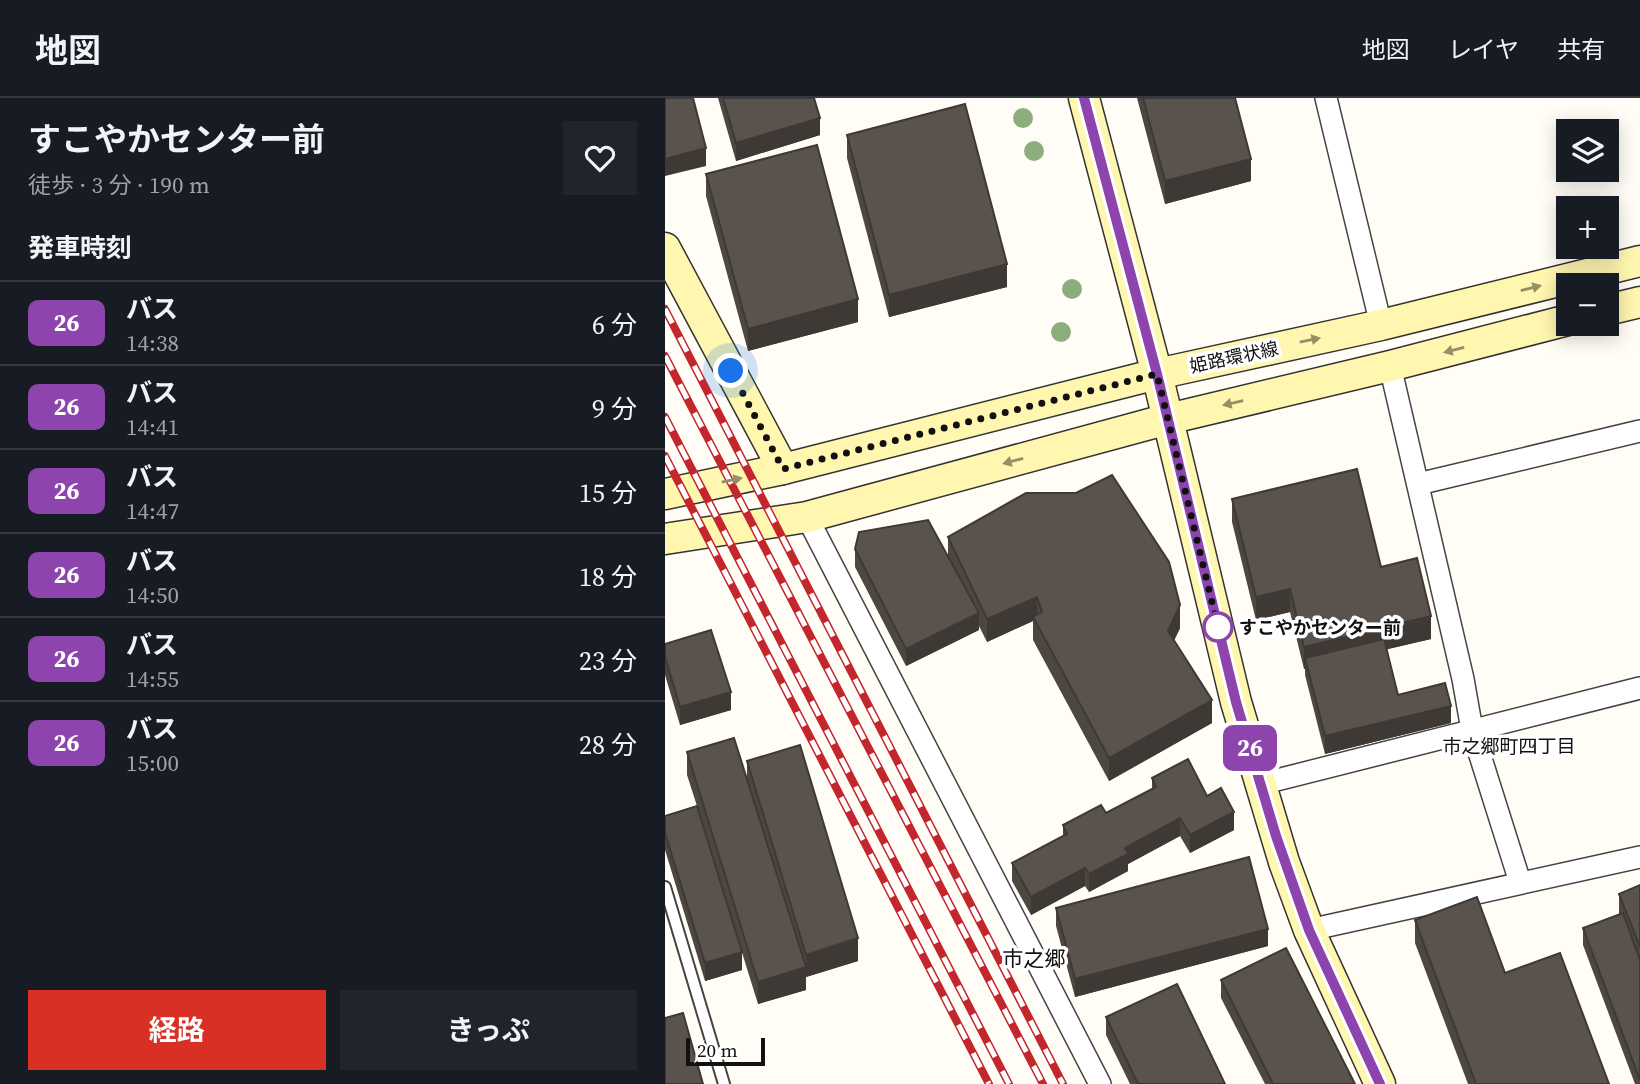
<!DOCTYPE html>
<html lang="ja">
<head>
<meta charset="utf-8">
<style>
  :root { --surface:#171b24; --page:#20242c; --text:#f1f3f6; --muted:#9ea1a6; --line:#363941; --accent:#d93025 }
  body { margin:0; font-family:"Source Serif 4","Noto Sans JP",serif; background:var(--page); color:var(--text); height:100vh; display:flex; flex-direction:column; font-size:26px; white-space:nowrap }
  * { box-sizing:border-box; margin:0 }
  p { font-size:23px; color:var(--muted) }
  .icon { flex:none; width:38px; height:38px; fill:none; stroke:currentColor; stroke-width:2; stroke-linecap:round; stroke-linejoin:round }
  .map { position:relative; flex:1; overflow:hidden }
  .panel { display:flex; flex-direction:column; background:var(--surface); width:665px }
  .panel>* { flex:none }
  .badge { padding:0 14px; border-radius:10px; font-size:24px; line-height:46px }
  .tools { position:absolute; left:891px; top:21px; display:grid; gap:14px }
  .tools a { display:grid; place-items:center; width:63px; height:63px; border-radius:0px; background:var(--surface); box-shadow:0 4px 18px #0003; font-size:35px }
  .scale { position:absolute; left:21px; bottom:18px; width:79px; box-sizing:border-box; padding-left:7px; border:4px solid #111; border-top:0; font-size:19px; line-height:24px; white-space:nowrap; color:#111; -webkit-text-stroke:5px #fff; paint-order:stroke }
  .you { position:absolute; width:35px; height:35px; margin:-18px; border:5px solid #fff; border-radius:50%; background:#1a73e8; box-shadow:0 0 0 10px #1a73e833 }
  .map>.badge { position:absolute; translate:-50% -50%; box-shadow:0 0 0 4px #fff }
  h2 { padding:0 28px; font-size:26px; line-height:63px }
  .round { display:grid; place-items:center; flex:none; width:74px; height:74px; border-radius:0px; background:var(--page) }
  .summary { display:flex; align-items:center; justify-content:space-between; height:119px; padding:0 28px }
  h1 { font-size:33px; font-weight:700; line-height:52px }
  .button { display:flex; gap:14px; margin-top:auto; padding:14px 28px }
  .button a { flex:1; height:80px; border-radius:0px; background:var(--accent); color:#fff; font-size:28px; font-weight:700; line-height:80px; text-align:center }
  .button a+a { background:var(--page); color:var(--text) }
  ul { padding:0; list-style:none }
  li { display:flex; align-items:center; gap:21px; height:84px; padding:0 28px; border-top:2px solid var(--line) }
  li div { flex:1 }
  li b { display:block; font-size:26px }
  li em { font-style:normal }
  li .badge { min-width:77px; font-weight:700; text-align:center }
  header { display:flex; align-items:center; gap:42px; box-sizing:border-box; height:98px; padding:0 35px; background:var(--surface); border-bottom:2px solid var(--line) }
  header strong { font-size:33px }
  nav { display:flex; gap:38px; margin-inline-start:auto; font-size:24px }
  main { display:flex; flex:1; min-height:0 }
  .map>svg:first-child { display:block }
</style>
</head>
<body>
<header>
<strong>地図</strong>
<nav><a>地図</a><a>レイヤ</a><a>共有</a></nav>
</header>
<main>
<section class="panel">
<div class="summary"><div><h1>すこやかセンター前</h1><p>徒歩 · 3 分 · 190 m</p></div><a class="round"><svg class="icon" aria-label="heart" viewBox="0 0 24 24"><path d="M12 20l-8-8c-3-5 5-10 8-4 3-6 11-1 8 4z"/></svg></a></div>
<h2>発車時刻</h2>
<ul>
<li><span class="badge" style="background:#8e44ad;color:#fff">26</span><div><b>バス</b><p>14:38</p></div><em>6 分</em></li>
<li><span class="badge" style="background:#8e44ad;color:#fff">26</span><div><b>バス</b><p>14:41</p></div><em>9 分</em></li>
<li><span class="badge" style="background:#8e44ad;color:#fff">26</span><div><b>バス</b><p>14:47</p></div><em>15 分</em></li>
<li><span class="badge" style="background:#8e44ad;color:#fff">26</span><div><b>バス</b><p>14:50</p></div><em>18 分</em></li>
<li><span class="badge" style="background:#8e44ad;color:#fff">26</span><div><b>バス</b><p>14:55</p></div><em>23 分</em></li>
<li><span class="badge" style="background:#8e44ad;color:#fff">26</span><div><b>バス</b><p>15:00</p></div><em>28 分</em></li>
</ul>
<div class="button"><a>経路</a><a>きっぷ</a></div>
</section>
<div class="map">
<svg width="975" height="986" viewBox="0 0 975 986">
  <rect width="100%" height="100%" fill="#fffdf5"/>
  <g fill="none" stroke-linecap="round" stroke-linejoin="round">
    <g stroke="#444" stroke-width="14">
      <polyline id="lane" points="0,789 59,986"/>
    </g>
    <g stroke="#444" stroke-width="24">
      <g id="street">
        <polyline points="661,0 716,227"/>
        <polyline points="725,268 798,581 807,632 855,784"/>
        <polyline points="753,386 975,333"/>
        <polyline points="142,419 435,986"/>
        <polyline points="596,686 975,590"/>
        <polyline points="644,832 975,759"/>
      </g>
    </g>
    <g stroke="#333" stroke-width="33">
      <g id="secondary">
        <polyline points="419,0 492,276 571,604 619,764 644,832 715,986"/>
        <polyline points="0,150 118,371"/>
        <polyline points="942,212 975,204"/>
        <polyline points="0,396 118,371 492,276 716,227 975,163"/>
        <polyline points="0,441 142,419 503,321 725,268 903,222"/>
      </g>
    </g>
    <use href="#lane" stroke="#fff" stroke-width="10"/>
    <use href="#street" stroke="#fff" stroke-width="21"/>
    <use href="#secondary" stroke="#fff6b0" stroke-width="30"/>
    <g stroke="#c4262e" stroke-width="8">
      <g id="rail">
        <polyline points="0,211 398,986"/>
        <polyline points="0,258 378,986"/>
        <polyline points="0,319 344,986"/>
        <polyline points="0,358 324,986"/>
      </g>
    </g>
    <use href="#rail" stroke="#fff" stroke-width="5" stroke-dasharray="16" stroke-linecap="butt"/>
  </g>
  <g fill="#8dad7f">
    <circle cx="358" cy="20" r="10"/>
    <circle cx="369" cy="53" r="10"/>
    <circle cx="407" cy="191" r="10"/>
    <circle cx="396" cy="234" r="10"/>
  </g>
  <g fill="#4d4742">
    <polygon points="53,0 149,0 155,37 71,63"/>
    <polygon points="472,0 570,0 586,83 500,106"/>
    <polygon points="182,37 342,189 224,219 182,60"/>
    <polygon points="41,76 193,224 83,253 41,98"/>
    <polygon points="567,401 716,469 766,541 722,551 733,597 786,625 660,656 640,577 640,571 639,571 625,514 591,522 567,424"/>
    <polygon points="283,439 515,530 509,542 547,625 444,683 368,542 368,523 322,544 314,528 314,532 241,568 190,469 190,451 283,459"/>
    <polygon points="0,546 66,612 15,627 0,577"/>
    <polygon points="22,654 82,680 82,663 193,863 141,879 141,892 93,906 70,832 77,872 40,883 0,752 0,718 32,708 22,677"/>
    <polygon points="487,680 542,698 569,732 525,755 515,738 463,766 463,773 424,794 420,788 366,817 347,783 347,765 398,738 398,727 441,715 487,691"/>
    <polygon points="975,787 975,986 970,986 918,847 918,830 954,816 954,796"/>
    <polygon points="391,810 603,848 410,899 391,828"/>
    <polygon points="750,822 840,875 944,986 803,986 750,845"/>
    <polygon points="556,882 690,986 600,986 556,900"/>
    <polygon points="441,919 560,986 465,986 441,937"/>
  </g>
  <g fill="#3f3936">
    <polygon points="155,20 155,37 71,63 71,45"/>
    <polygon points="41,50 41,68 0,78 0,61"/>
    <polygon points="586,61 586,83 500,106 500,83"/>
    <polygon points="342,166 342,189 224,219 224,197"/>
    <polygon points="193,201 193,224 83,253 83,231"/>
    <polygon points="625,491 625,514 591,522 591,499"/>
    <polygon points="372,499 372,522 368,519 368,523 322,544 322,521"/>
    <polygon points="515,507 515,530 503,556 503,533"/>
    <polygon points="314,515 314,532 241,568 241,551"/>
    <polygon points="766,518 766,541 643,570 640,560 640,571 639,571 639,549"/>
    <polygon points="66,594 66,612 15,627 15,609"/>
    <polygon points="547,602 547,625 444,683 444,660"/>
    <polygon points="786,608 786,625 660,656 660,638"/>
    <polygon points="569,714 569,732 525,755 525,737"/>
    <polygon points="515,720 515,738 463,766 463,773 424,794 424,776 460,750"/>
    <polygon points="420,770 420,788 366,817 366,799"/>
    <polygon points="603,831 603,848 410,899 410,881"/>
    <polygon points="193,840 193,863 141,879 141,857"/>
    <polygon points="77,854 77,872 40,883 40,865"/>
    <polygon points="141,869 141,892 93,906 93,884"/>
  </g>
  <g fill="#5a524d" stroke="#3f3936" stroke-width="2">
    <polygon points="0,0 28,0 41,50 0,61"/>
    <polygon points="58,0 149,0 155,20 71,45"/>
    <polygon points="478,0 570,0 586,61 500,83"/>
    <polygon points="300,6 342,166 224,197 182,37"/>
    <polygon points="152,47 193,201 83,231 41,76"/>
    <polygon points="692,371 716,469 752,460 766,518 639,549 625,491 591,499 567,401"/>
    <polygon points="447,377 504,464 515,507 503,533 547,602 444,660 368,519 377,514 372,499 322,521 283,439 361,395 411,395"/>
    <polygon points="263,422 314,515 241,551 190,451 194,434"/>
    <polygon points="46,532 66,594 15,609 0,559 0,546"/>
    <polygon points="719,541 733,597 780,585 786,608 660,638 640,560"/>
    <polygon points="69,640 141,869 93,884 22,654"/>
    <polygon points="135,647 193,840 141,857 82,663"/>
    <polygon points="523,661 542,698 556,690 569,714 525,737 515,720 460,750 463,756 424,776 420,770 366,799 347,765 402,736 398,727 436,707 441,715 491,689 487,680"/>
    <polygon points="32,708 77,854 40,865 0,735 0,718"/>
    <polygon points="584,759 603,831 410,881 391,810"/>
    <polygon points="975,787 975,849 954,796"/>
    <polygon points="812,799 840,875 895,855 944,986 811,986 750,822"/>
    <polygon points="958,815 975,862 975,982 918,830"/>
    <polygon points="621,850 690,986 608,986 556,882"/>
    <polygon points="512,886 560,986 473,986 441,919"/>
    <polygon points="18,915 38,986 0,986 0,920"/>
  </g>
  <defs><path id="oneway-solid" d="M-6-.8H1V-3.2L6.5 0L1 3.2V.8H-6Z" transform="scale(1.75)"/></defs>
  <g fill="#948f68">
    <use href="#oneway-solid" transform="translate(866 190) rotate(-14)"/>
    <use href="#oneway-solid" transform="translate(645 242) rotate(-12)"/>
    <use href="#oneway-solid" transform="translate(789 252) rotate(166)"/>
    <use href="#oneway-solid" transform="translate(568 305) rotate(167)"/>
    <use href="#oneway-solid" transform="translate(348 363) rotate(165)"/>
    <use href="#oneway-solid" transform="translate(67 382) rotate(-12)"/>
  </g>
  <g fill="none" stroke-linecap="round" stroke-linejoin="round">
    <g stroke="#fff" stroke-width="16">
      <polyline id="line" points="419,0 492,276 571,604 611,738 644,832 715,986"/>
    </g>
    <use href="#line" stroke="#8e44ad" stroke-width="10"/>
    <polyline stroke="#111" stroke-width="7" stroke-dasharray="0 12.6" points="66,273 118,371 492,276 553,529"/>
  </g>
  <circle fill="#fff" stroke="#8e44ad" stroke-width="3.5" cx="553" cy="529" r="14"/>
  <g text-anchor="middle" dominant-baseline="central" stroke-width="7" stroke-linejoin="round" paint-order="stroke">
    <g font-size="18" fill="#111" stroke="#fff">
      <text transform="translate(569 259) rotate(-12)">姫路環状線</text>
    </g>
    <g font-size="18" font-weight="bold" fill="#111" stroke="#fff" text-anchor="start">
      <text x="574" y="529">すこやかセンター前</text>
    </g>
    <g font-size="19" fill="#111" stroke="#fff">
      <text x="844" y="648">市之郷町四丁目</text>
    </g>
    <g font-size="21" fill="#111" stroke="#fff">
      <text x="369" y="860">市之郷</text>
    </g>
  </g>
</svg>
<div class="tools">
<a><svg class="icon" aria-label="layers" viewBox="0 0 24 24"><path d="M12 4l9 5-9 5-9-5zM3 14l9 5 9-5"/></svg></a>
<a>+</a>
<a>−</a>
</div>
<div class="scale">20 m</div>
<div class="you" style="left:66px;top:273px"></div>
<b class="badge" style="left:585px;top:650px;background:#8e44ad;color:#fff">26</b>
</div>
</main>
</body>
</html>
